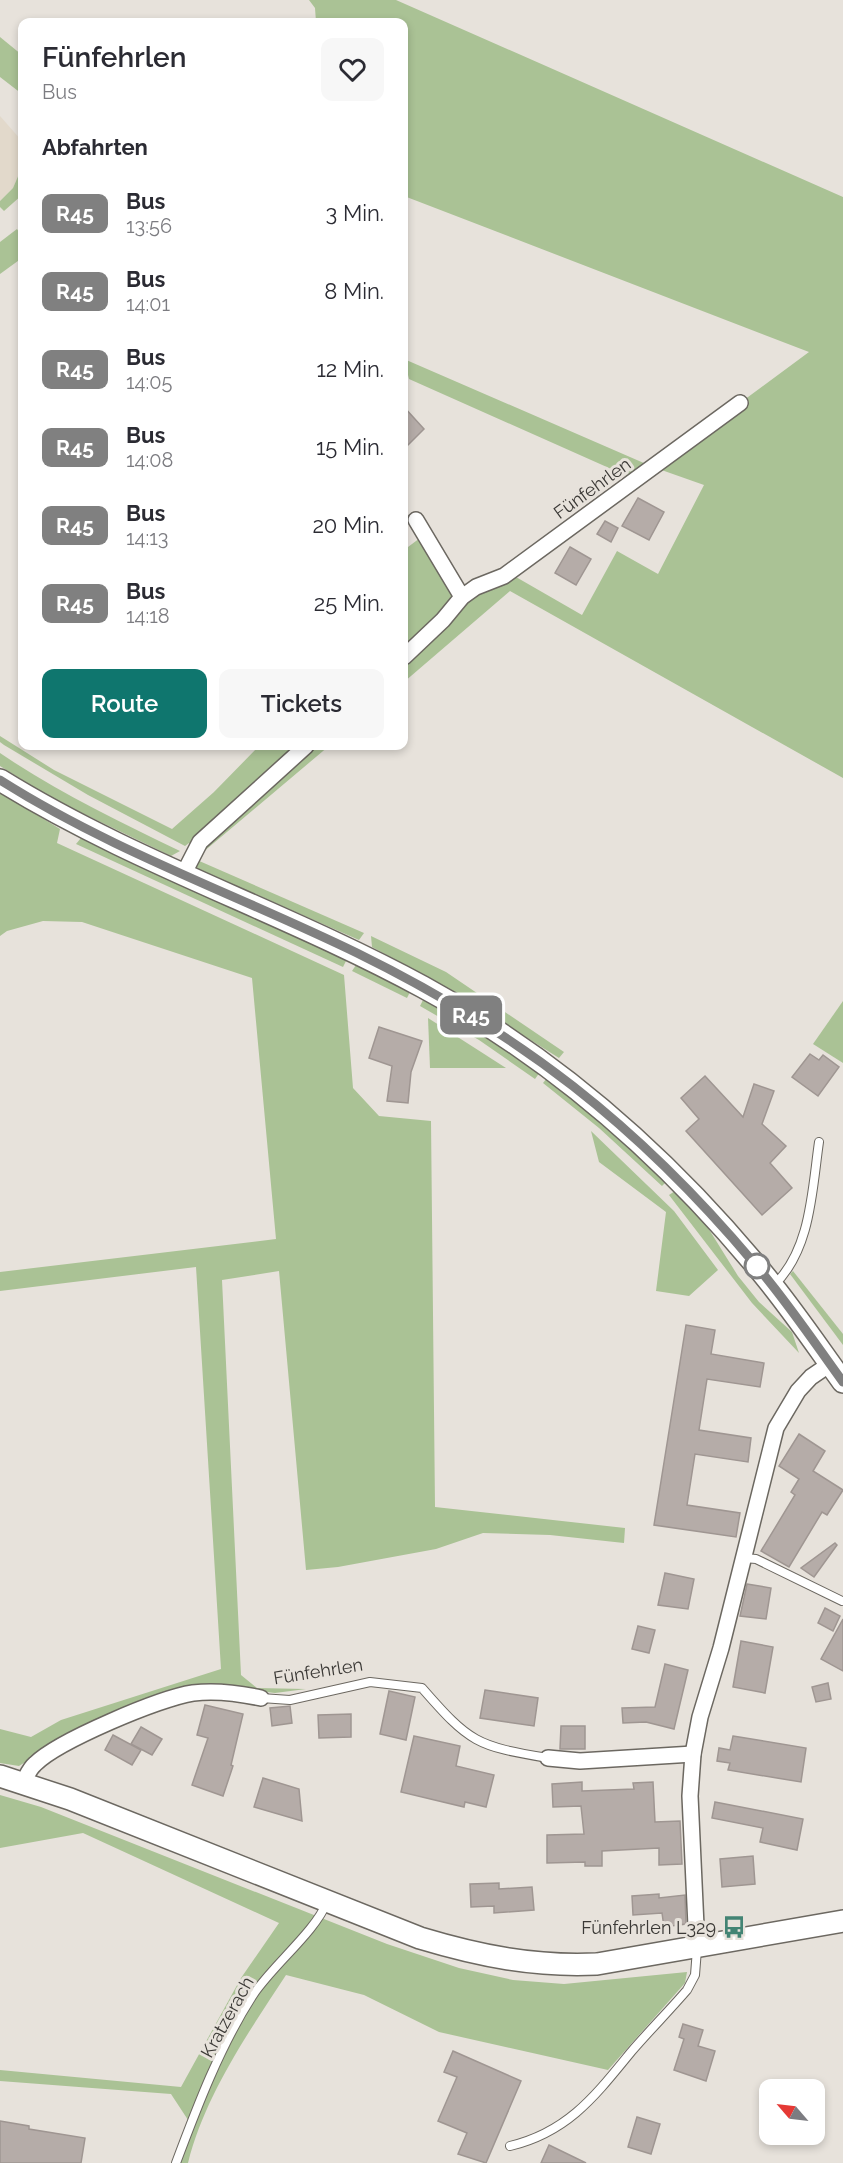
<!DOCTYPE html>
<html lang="de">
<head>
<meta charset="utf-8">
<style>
  :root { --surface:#fff; --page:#f7f7f7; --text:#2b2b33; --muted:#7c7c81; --accent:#0f766e }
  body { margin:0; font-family:Raleway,sans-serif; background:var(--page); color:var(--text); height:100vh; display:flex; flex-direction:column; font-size:22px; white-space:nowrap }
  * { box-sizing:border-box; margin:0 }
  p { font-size:20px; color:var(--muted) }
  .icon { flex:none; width:33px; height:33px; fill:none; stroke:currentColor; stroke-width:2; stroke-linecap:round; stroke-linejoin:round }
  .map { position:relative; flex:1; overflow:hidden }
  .drawer { position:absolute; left:18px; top:18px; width:390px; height:732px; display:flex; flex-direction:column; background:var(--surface); border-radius:12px; box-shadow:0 3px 9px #0003 }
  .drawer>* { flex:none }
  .badge { padding:0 12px; border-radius:9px; font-size:21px; line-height:39px }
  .needle { width:39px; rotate:298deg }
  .fabs { position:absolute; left:759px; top:2079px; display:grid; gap:12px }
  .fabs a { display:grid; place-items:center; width:66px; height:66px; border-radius:12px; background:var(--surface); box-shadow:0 3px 9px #0003; font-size:30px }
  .map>.badge { position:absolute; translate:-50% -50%; box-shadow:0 0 0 3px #fff }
  h2 { padding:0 24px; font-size:22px; line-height:54px }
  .round { display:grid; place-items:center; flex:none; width:63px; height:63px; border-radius:12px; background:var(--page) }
  .summary { display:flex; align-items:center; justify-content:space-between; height:102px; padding:0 24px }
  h1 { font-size:28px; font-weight:600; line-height:45px }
  .primary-button { display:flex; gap:12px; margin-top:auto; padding:12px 24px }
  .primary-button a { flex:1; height:69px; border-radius:12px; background:var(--accent); color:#fff; font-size:24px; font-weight:600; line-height:69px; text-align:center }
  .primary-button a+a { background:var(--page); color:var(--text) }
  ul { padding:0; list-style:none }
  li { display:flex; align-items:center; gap:18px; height:78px; padding:0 24px }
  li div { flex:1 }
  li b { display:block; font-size:22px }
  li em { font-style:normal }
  li .badge { min-width:66px; font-weight:700; text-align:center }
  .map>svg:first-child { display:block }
</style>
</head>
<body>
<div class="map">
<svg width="843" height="2163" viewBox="0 0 843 2163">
  <rect width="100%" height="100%" fill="#e7e2db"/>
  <polygon fill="#e2d9cb" points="0,116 21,140 22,160 22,167 13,188 0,201"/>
  <g fill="#aac295">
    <polygon points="309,0 396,0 843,197 843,778 510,591 404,682 404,550 424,535 462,597 509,573 582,615 617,551 658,574 704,485 653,467 636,480 409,379 404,359 653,467 809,352 404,196 404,22 316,22 315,8"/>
    <polygon points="0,37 22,55 22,94 0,77"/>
    <polygon points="22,167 22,195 4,211 0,207 0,201 13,188"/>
    <polygon points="17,229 22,236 22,258 0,274 0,242"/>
    <polygon points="0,736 54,770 172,829 214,792 259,746 329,746 202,853 189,843 185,846 88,795 4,745 0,742"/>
    <path d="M0,753c57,39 118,68 180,98l-9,5 -116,-56 -55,-34z"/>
    <polygon points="0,792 60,829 57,843 344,975 353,1088 379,1116 431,1121 435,1507 625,1528 624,1543 550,1535 483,1533 436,1549 338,1567 306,1570 279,1271 222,1280 241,1675 257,1688 306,1689 275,1693 223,1687 44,1750 19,1766 0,1763 0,1729 31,1737 61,1720 221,1669 196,1267 0,1291 0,1272 276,1239 252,978 82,922 43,921 7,931 0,936"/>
    <polygon points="81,838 347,959 343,967 76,844"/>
    <polygon points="197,860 364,933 359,940 196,868"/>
    <polygon points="371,936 446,972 564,1052 559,1058 453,991 372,947"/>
    <polygon points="356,965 410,992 407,998 352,971"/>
    <polygon points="423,1000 483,1034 540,1072 535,1079 479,1040 420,1006"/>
    <polygon points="843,1001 843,1063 813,1044"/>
    <polygon points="428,1018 506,1068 430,1068"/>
    <polygon points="547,1078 602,1122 666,1182 662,1186 599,1128 543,1083"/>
    <polygon points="591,1131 674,1211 718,1270 689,1296 656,1291 666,1212 599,1162"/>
    <polygon points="675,1191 705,1223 738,1276 759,1302 792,1332 799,1353 752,1303 669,1195"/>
    <polygon points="793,1271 843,1334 843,1345 790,1274"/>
    <path d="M0,1795l41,12 346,137 72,24 54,12 51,4 123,-12 -2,11 -77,87 -169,-38 -75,-37 -78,-20c-38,58 -81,120 -98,188h-15l17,-40 -19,-29 -171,-13v-11l181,17 60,-109 38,-55 -196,-90 -83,15z"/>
  </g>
  <g fill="#b5aca8" stroke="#9f9692" stroke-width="1.5">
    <polygon points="404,407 424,429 404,449"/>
    <polygon points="638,498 664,512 649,540 622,526"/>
    <polygon points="605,521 618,528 611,542 597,534"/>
    <polygon points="570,547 591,559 576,585 555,573"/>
    <polygon points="379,1027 422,1041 411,1072 408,1103 387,1101 392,1066 369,1058"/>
    <polygon points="810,1054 819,1060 823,1055 839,1067 818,1096 792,1077"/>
    <polygon points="705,1076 743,1117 754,1084 774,1091 762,1124 786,1146 770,1163 792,1188 762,1215 686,1131 699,1119 681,1098"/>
    <polygon points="686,1325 715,1330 711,1354 764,1363 760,1387 707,1379 699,1430 751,1438 748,1462 695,1454 687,1505 740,1513 736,1537 654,1525"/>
    <polygon points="799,1434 825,1451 813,1471 843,1490 827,1515 822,1512 789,1567 761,1551 795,1495 791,1492 799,1479 779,1466"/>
    <polygon points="835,1543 837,1545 814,1577 801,1568"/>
    <polygon points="665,1573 694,1579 688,1609 658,1605"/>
    <polygon points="747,1584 771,1588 766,1619 740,1616"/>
    <polygon points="825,1608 840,1616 833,1631 818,1623"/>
    <polygon points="843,1619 843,1671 821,1659"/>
    <polygon points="638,1626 655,1630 649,1653 632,1649"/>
    <polygon points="741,1641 773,1647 765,1693 733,1687"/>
    <polygon points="665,1664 688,1670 674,1729 646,1722 623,1723 622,1708 655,1707"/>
    <polygon points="828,1683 831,1699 816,1702 812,1687"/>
    <polygon points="485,1690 538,1698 534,1726 480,1718"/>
    <polygon points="389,1691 415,1697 406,1740 380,1734"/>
    <polygon points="205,1705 243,1714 231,1765 233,1766 223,1796 192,1785 208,1738 197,1735"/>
    <polygon points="290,1706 292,1723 272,1726 270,1708"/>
    <polygon points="351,1714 351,1737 319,1738 318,1715"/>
    <polygon points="561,1726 585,1726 585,1749 560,1749"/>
    <polygon points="141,1727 162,1739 152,1755 131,1744"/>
    <polygon points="113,1735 141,1750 132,1765 105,1750"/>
    <polygon points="414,1736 460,1746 456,1766 494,1775 486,1807 465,1802 464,1807 401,1792"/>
    <polygon points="733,1736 806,1748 801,1782 728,1770 730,1763 717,1761 719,1748 730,1750"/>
    <polygon points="263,1778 299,1789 302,1821 254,1807"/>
    <polygon points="582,1782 582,1791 634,1789 633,1783 653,1782 655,1822 680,1821 682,1864 659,1865 659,1848 602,1851 602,1866 585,1866 585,1862 547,1863 547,1835 584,1834 581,1806 553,1807 552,1784"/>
    <polygon points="715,1802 803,1819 797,1850 760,1842 763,1828 712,1818"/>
    <polygon points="753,1856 755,1884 722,1887 720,1859"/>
    <polygon points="499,1883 499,1889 532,1887 534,1910 494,1913 494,1906 471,1907 470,1884"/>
    <polygon points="659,1894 659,1898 685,1895 686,1924 664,1927 662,1913 633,1915 632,1896"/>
    <polygon points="683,2024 703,2030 698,2046 715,2051 706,2081 674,2070 684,2039 679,2037"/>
    <polygon points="453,2051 521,2081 486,2163 458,2154 467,2133 438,2121 457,2077 444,2072"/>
    <polygon points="637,2117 660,2124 651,2154 628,2147"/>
    <polygon points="0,2121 29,2126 29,2129 85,2138 81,2163 0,2163"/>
    <polygon points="549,2145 586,2163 541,2163"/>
  </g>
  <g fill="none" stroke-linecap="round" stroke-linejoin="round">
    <g stroke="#6c6861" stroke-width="10">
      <g id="lane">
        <path d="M774,1285c37,-35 38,-95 45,-143"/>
        <polyline points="744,1558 756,1559 842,1601"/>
        <path d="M261,1698l29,2 80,-18 52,6c48,55 54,58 126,70"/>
        <path d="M510,2146c58,-14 85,-50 121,-94 18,-21 38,-41 56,-62l8,-15 2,-26"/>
        <path d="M176,2163c21,-56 44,-117 77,-168 20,-30 62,-63 74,-93"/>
      </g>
    </g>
    <g stroke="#6c6861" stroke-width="18">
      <g id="street">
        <polyline points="416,520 462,597"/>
        <polyline points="404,657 443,620 462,597 476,587 504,576 740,403"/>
        <polyline points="183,875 200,842 306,746"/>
        <polyline points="548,1758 580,1761 693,1754"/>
        <path d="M23,1783c4,-7 6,-14 12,-19 23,-23 125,-66 158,-71 23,-3 45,0 68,5"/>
        <polyline points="697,1948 690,1796 693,1754 700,1717 721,1648 776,1428 798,1391 811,1377 830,1364"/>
      </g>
    </g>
    <g stroke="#6c6861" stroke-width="24">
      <g id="secondary">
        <path d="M0,780c134,83 285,132 423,207 129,70 237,164 331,276 32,37 60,79 89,119"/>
        <path d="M0,1776l70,23 350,139c60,18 115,29 177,26l246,-43"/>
      </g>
    </g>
    <use href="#lane" stroke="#fff" stroke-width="8"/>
    <use href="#street" stroke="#fff" stroke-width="15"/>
    <use href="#secondary" stroke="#fff" stroke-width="21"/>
  </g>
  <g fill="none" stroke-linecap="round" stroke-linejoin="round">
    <g stroke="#fff" stroke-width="14">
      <path id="line" d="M0,780c112,71 238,115 357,173 163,80 281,172 397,310 32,37 60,79 89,119"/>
    </g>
    <use href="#line" stroke="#808080" stroke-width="9"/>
  </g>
  <defs>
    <g id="bus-bare" transform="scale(1.8)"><path d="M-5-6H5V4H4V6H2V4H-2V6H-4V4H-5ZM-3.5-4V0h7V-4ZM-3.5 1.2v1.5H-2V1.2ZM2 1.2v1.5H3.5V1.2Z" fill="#438474" stroke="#e7e2db" stroke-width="2.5" paint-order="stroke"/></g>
  </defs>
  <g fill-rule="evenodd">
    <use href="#bus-bare" x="734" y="1927"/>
  </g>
  <circle fill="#fff" stroke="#808080" stroke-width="3" cx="757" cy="1266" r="12"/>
  <g text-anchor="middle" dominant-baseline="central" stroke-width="6" stroke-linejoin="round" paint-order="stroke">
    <g font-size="18" fill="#3b3936" stroke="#e7e2db">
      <text transform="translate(592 488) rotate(-36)">Fünfehrlen</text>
      <text transform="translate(318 1671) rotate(-9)">Fünfehrlen</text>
      <text transform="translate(227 2017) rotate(-61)">Kratzerach</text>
    </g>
    <g font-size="18" fill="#3b3936" stroke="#e7e2db" text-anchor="end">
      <text x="716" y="1927">Fünfehrlen L329</text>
    </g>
  </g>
</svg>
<div class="fabs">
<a><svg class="needle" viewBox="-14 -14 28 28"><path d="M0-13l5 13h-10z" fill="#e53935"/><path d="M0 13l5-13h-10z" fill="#7c7c81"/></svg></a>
</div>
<b class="badge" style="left:471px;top:1015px;background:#808080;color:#fff">R45</b>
<section class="drawer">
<div class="summary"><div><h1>Fünfehrlen</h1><p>Bus</p></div><a class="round"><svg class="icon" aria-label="heart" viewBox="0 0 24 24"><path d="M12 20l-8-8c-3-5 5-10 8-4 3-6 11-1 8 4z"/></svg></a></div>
<h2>Abfahrten</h2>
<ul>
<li><span class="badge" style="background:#808080;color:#fff">R45</span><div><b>Bus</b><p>13:56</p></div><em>3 Min.</em></li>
<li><span class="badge" style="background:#808080;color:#fff">R45</span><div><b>Bus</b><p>14:01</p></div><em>8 Min.</em></li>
<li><span class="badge" style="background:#808080;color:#fff">R45</span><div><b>Bus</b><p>14:05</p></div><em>12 Min.</em></li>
<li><span class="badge" style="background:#808080;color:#fff">R45</span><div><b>Bus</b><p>14:08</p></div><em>15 Min.</em></li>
<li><span class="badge" style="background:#808080;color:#fff">R45</span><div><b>Bus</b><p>14:13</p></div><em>20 Min.</em></li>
<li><span class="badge" style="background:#808080;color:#fff">R45</span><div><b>Bus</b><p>14:18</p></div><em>25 Min.</em></li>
</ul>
<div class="primary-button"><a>Route</a><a>Tickets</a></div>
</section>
</div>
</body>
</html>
